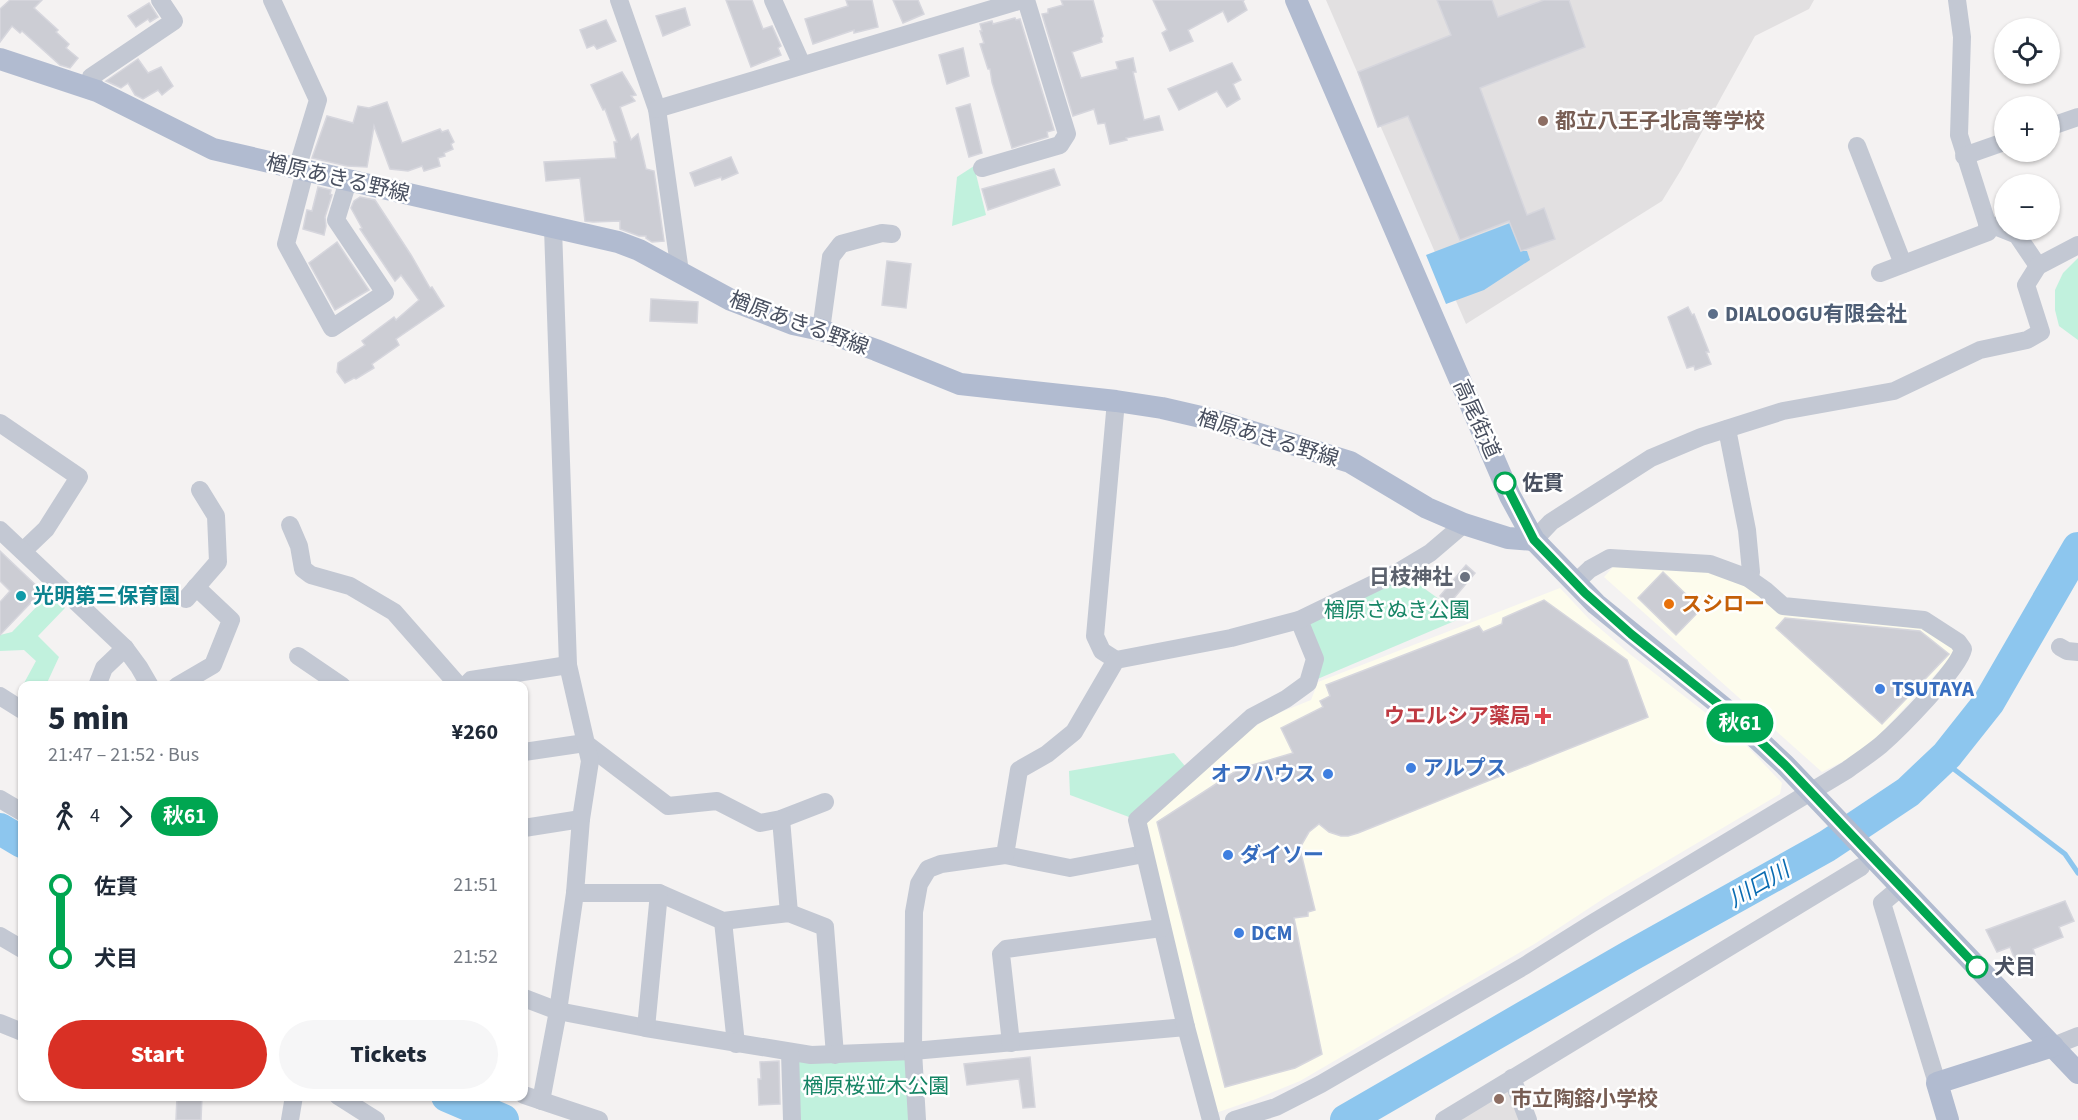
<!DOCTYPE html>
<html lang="en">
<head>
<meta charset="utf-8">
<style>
  :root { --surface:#fff; --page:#f6f6f7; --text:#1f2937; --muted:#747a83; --accent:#d93025 }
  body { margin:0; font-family:"Source Sans 3","Noto Sans JP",sans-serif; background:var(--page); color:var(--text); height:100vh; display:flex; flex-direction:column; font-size:22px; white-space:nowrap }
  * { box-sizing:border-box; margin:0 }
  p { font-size:20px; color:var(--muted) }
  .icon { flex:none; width:33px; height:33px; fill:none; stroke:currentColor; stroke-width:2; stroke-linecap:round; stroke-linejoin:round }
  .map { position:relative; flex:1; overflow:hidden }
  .panel { position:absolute; left:18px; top:681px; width:510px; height:420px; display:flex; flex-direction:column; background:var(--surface); border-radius:12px; box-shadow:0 2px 4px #0004 }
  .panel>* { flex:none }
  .badge { padding:0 12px; border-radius:20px; font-size:21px; line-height:39px }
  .buttons { position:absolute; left:1994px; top:18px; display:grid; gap:12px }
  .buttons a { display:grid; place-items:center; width:66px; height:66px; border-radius:50%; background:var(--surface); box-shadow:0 2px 4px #0004; font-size:30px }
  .map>.badge { position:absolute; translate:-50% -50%; box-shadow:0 0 0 3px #fff }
  .legs { display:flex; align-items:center; gap:9px; height:66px; padding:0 30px; font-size:20px }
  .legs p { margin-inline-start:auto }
  .overview { display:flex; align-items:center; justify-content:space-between; height:102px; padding:0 30px }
  h1 { font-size:33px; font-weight:800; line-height:45px }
  .button { display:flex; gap:12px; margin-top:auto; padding:12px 30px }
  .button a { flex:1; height:69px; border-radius:36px; background:var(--accent); color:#fff; font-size:24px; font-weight:800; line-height:69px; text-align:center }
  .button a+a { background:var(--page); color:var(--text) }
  ul { padding:0 30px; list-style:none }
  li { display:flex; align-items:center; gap:21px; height:72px; font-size:22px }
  li i { display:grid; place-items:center; width:9px; height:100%; margin:0 8px; background:currentColor }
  li i::after { content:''; width:15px; height:15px; margin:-8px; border:4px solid; border-radius:50%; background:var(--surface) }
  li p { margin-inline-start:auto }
  li:first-child i { background:linear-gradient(#0000 50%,currentColor 0) }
  li:last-child i { background:linear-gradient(currentColor 50%,#0000 0) }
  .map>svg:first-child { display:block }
</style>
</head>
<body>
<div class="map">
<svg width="2078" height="1120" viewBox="0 0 2078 1120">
  <rect width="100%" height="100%" fill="#f4f2f2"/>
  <g fill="#fdfced">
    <polygon points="1613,567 1699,568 1742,583 1781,607 1925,625 1956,652 1881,733 1852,757 1822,772 1604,577"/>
    <polygon points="1560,588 1589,619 1631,655 1742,741 1782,783 1780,794 1606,897 1536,943 1300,1081 1256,1099 1210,1115 1137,820 1190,772 1269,717 1311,700 1318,682"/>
  </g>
  <g fill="#e2e0e1">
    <polygon points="1326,0 1814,0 1809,9 1755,36 1681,170 1662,201 1466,324"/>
    <polygon points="1512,1078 1528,1120 1444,1120"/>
  </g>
  <g fill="#c1f1dd">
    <polygon points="974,166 986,215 952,226 957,177"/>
    <polygon points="2078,258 2078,340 2059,326 2055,310 2055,290 2063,273"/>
    <polygon points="1400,571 1464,617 1308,683 1315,659 1299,620"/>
    <polygon points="49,594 65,608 38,636 59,657 46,685 23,685 36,661 24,650 0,651 0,635 12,632"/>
    <polygon points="1174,753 1190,772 1137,820 1070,795 1069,771"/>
    <polygon points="913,1051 917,1120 792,1120 790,1052"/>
  </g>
  <polygon fill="#8dc6ee" points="1510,223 1521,251 1527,251 1530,260 1484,290 1446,304 1426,255"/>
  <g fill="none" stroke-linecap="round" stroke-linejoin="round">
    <polyline stroke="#8dc6ee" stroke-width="5" points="1942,760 2065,854 2078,873"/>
    <g stroke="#8dc6ee" stroke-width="32">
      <polyline points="0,829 22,842"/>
      <polyline points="447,1096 503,1120"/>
      <polyline points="1346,1120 1630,956 1827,846 1908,792 1947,755 1989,702 2078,548"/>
    </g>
  </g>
  <g fill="#cccdd4" stroke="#d6d6dd" stroke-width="1.5">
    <polygon points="10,0 42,0 34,8 58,30 56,32 69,44 66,48 78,58 70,68 60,65 22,31 20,33 12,26 0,42 0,9"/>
    <polygon points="726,0 752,0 763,29 772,26 781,46 778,48 781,55 751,67"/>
    <polygon points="846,0 872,0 878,27 854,33 854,30 813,44 805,19 848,6"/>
    <polygon points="893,0 918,0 924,14 903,23"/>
    <polygon points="1061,0 1093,0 1103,36 1101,38 1102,42 1072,52 1081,78 1118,69 1116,62 1133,58 1136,72 1133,72 1144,120 1159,116 1163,130 1126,138 1127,140 1110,144 1105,123 1098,124 1094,109 1073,116 1042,14 1048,13 1048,9 1063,5"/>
    <polygon points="1153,0 1244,0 1243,1 1247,10 1228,22 1223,11 1188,30 1193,41 1170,51 1162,33 1167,30"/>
    <polygon points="1437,0 1492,0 1498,17 1544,0 1569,0 1585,47 1480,88 1527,215 1544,208 1555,239 1521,251 1509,221 1460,240 1408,116 1378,127 1358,72 1451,35"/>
    <polygon points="149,3 158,17 150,22 148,19 136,27 128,16"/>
    <polygon points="685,8 690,25 663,36 656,16"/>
    <polygon points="1015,18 1016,20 1020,19 1054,130 1047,132 1048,137 1012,148 992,82 990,69 988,69 980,44 984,43 980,31 982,31 980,24 992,21 993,24"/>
    <polygon points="606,20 616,41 597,49 594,45 587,48 580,30"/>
    <polygon points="963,48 969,76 947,84 939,55"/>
    <polygon points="138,59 148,73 161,67 173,86 162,95 158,90 143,99 135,95 128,83 121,88 106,81"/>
    <polygon points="1232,63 1241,80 1233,84 1240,99 1227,107 1217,91 1179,110 1168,89"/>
    <polygon points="622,72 636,95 631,96 635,101 620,107 631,140 638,134 646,169 654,171 664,241 652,242 646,238 646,236 639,236 620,229 620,221 593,222 585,221 580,178 546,181 544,162 616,158 614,142 617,142 605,109 603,110 591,85"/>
    <polygon points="387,102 402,143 440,129 442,132 448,130 454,142 451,144 453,149 444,153 445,156 438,158 440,166 424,171 422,166 408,171 390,169 374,126 367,167 347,166 312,158 327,116 353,123 358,106 369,108"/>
    <polygon points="970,104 982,153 969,157 956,108"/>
    <polygon points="731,157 738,173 722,180 721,177 695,186 690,173"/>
    <polygon points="1054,169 1060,185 988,210 982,189"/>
    <polygon points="318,187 331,190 330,194 332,195 325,217 326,226 324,235 303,229 307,210 312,211"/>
    <polygon points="360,197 375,200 411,255 430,288 432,287 444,306 396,339 399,345 372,364 374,368 356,379 354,378 345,383 337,372 338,363 365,345 362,341 394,317 396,320 419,300 401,275 395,281 360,229 362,228 351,208 354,201"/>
    <polygon points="337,242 369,290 335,310 309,263"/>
    <polygon points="887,261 911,264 906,308 882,305"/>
    <polygon points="651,299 698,302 697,323 650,321"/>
    <polygon points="1688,307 1692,315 1694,314 1700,329 1709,352 1706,352 1711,364 1695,370 1694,366 1687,368 1668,317"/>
    <polygon points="0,551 42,591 0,635 0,602 10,591 0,581"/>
    <polygon points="1466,565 1475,573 1449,604 1440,596"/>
    <polygon points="1663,572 1701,609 1676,635 1638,598"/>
    <polygon points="1544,600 1627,660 1648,717 1358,833 1348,836 1341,836 1329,832 1319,824 1309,832 1302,844 1301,853 1315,910 1308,912 1308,916 1294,918 1322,1054 1295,1068 1225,1087 1157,822 1239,769 1293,753 1281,728 1323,707 1320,701 1330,696 1326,685 1479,626 1483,632 1502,624 1503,618"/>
    <polygon points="1785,618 1920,631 1949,654 1882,724 1776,628"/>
    <polygon points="2065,901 2074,921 2059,927 2063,937 2033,949 2035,955 2030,956 2035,970 2021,975 2010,947 1997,952 1986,930"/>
    <polygon points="1030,1057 1035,1107 1023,1108 1019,1079 967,1085 964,1064"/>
    <polygon points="779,1061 780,1104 759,1105 758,1079 761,1079 760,1062"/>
    <polygon points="177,1096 202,1096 201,1120 176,1120"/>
  </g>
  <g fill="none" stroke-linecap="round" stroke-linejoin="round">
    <g stroke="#c3c8d3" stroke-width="18">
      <polyline points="272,0 318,100 297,169"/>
      <polyline points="619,0 657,109 680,272"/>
      <polyline points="773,0 802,65"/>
      <polyline points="1957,0 1962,37 1959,135 1987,223 2017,235 2038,266"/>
      <polyline points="97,91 91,77 174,21 160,0"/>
      <polyline points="657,109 1022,0"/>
      <polyline points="2049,127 2078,117"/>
      <polyline points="1857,146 1903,264"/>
      <polyline points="1964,156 2004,142"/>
      <polyline points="982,168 1060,145 1067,134 1026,0"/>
      <polyline points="305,171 286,244 332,328 385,293 336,220 348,181"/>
      <polyline points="1880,273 1988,232 1987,223"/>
      <polyline points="821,330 831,257 841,244 882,233 892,234"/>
      <polyline points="0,423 79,477 46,529 23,551"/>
      <polyline points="1727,429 1747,530 1751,572 1748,578"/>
      <polyline points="290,525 299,546 303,569 311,575 350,586 394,612 459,686"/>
      <polyline points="0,530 125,648 139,667 150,686"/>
      <polyline points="1534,540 1551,522 1651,458 1701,437 1783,411 1894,391 1980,350 2027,340 2041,332 2026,285 2038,266 2078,245"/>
      <polyline points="186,599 218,562 216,516 200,490"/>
      <polyline points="2060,647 2067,651 2078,652"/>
      <polyline points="298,656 342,686"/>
      <polyline points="1116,660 1102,651 1095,636 1116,401"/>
      <polyline points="97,686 104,668 125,648"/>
      <polyline points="177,686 213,665 231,620 196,587"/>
      <polyline points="465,686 471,680 568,665"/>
      <polyline points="0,696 22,710"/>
      <polyline points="524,752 585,743 668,806 717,801 760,823 781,819 825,802"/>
      <polyline points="0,799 22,812"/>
      <polyline points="781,819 789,913"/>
      <polyline points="524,828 581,819"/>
      <polyline points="1005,855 1070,868 1144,854"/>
      <polyline points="1901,887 1882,903 1937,1083"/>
      <polyline points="575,893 659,893 723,921 789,913 825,927 835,1055"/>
      <polyline points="723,921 736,1044"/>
      <polyline points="0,936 22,949"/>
      <polyline points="524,998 558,1011 646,1028 811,1055 913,1051 1186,1027 1211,1120"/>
      <polyline points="0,1023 22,1032"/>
      <polyline points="1186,1027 1137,820 1252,717 1286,699 1308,683 1315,659 1299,620"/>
      <polyline points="646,1028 659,893"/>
      <polyline points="1011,1043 1001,954 1006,949 1161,928"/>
      <polyline points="2053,1046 2078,1036"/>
      <polyline points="790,1052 792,1120"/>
      <polyline points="1512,1078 1528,1120"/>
      <polyline points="524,1095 599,1120"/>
      <polyline points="338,1096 376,1120"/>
      <polyline points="541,1101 558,1011 575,893 581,819 590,761 568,665 553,228"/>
      <polyline points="290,1120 294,1096"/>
      <polyline points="917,1120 913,1051 914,912 919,884 928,869 941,864 1005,855 1019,770 1047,754 1074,732 1116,660 1231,638 1299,620 1400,571 1430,553 1464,524"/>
      <path d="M1234,1120l42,-13 45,-23 205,-119 65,-41 256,-154c11,-8 23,-16 34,-25 17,-15 78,-76 82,-96l-5,-7 -34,-22 -141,-14 -18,-16 -17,-12 -38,-14 -100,-6 -20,11 -15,14"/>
      <polyline points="1444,1120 1861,867"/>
    </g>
    <g stroke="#b1bbd0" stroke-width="22">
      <polyline points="1296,0 1510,496 1534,540 1596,604 1724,708 1785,765 2078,1073"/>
      <polyline points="0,59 97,91 213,149 618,242 639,250 731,300 793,324 821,330 876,350 960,384 1116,401 1162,408 1214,420 1350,462 1427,508 1464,524 1508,538 1534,540"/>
      <polyline points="1948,1120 1937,1083 2053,1046"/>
    </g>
  </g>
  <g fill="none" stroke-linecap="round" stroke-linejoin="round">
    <g stroke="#fff" stroke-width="14">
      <polyline id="line-1" points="1505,483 1534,540 1585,593 1631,634 1731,714 1785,765 1977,967"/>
    </g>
    <use href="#line-1" stroke="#00a651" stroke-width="9"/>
  </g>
  <g fill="#8d6e63" stroke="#fff" stroke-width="2">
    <circle cx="1543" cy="121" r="6"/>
    <circle cx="1499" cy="1099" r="6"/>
  </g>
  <circle fill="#5c6f8a" stroke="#fff" stroke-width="2" cx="1713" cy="314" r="6"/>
  <g fill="#fff" stroke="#00a651" stroke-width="3">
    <circle cx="1505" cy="483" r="10"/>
    <circle cx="1977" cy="967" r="10"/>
  </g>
  <circle fill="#6b7280" stroke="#fff" stroke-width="2" cx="1465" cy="577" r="6"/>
  <circle fill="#0f9aa8" stroke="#fff" stroke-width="2" cx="21" cy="596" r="6"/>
  <circle fill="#e8710a" stroke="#fff" stroke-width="2" cx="1669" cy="604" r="6"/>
  <g fill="#3f7fe0" stroke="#fff" stroke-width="2">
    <circle cx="1880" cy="689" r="6"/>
    <circle cx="1411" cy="768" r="6"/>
    <circle cx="1328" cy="774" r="6"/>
    <circle cx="1228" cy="855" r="6"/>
    <circle cx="1239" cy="933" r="6"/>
  </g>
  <path fill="#e0444e" stroke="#fff" stroke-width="2" d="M1540 707h6v6h6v6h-6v6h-6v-6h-6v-6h6z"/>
  <g text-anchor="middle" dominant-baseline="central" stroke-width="5" stroke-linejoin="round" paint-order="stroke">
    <g font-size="21" font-weight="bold" fill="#785e54" stroke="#fff" text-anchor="start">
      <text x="1555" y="121">都立八王子北高等学校</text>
      <text x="1511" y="1099">市立陶鎔小学校</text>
    </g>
    <g font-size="21" fill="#495060" stroke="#fff">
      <text transform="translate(338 178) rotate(13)">楢原あきる野線</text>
      <text transform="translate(799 323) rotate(20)">楢原あきる野線</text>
      <text transform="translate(1477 419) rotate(66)">高尾街道</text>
      <text transform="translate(1268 438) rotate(17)">楢原あきる野線</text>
    </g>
    <g font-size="21" font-weight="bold" fill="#4e5e75" stroke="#fff" text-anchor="start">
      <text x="1725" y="314">DIALOOGU有限会社</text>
    </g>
    <g font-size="21" font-weight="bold" fill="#495060" stroke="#fff" text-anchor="start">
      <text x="1522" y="483">佐貫</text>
      <text x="1994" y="967">犬目</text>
    </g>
    <g font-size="21" font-weight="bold" fill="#5b616d" stroke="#fff" text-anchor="end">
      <text x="1453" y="577">日枝神社</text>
    </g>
    <g font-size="21" font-weight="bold" fill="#0d838f" stroke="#fff" text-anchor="start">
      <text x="33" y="596">光明第三保育園</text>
    </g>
    <g font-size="21" font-weight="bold" fill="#c56008" stroke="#fff" text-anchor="start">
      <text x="1681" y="604">スシロー</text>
    </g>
    <g font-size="21" fill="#168565" stroke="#fff">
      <text x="1397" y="610">楢原さぬき公園</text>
      <text x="876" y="1086">楢原桜並木公園</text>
    </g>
    <g font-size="21" font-weight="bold" fill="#366cbe" stroke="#fff" text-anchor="start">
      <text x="1892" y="689">TSUTAYA</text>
      <text x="1423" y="768">アルプス</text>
      <text x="1316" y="774" text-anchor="end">オフハウス</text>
      <text x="1240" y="855">ダイソー</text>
      <text x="1251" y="933">DCM</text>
    </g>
    <g font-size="21" font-weight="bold" fill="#be3a42" stroke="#fff" text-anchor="end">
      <text x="1531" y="716">ウエルシア薬局</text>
    </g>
    <g font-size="22" font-style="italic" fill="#0a6cb2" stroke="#fff">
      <text transform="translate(1759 885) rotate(-30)">川口川</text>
    </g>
  </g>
</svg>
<div class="buttons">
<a><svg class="icon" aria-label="locate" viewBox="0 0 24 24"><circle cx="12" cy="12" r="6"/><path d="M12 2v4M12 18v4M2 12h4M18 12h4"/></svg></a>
<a>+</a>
<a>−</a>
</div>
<b class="badge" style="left:1740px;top:723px;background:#00a651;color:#fff">秋61</b>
<section class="panel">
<div class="overview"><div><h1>5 min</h1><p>21:47 – 21:52 · Bus</p></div><b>¥260</b></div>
<div class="legs"><svg class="icon" aria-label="walk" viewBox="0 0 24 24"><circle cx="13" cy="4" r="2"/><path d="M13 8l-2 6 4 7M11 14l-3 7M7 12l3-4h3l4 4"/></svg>4<svg class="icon" aria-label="forward" viewBox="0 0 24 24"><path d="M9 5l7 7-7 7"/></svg><b class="badge" style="background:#00a651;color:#fff">秋61</b></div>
<ul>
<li><i style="color:#00a651"></i><b>佐貫</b><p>21:51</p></li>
<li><i style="color:#00a651"></i><b>犬目</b><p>21:52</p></li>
</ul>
<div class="button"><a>Start</a><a>Tickets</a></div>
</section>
</div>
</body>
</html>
